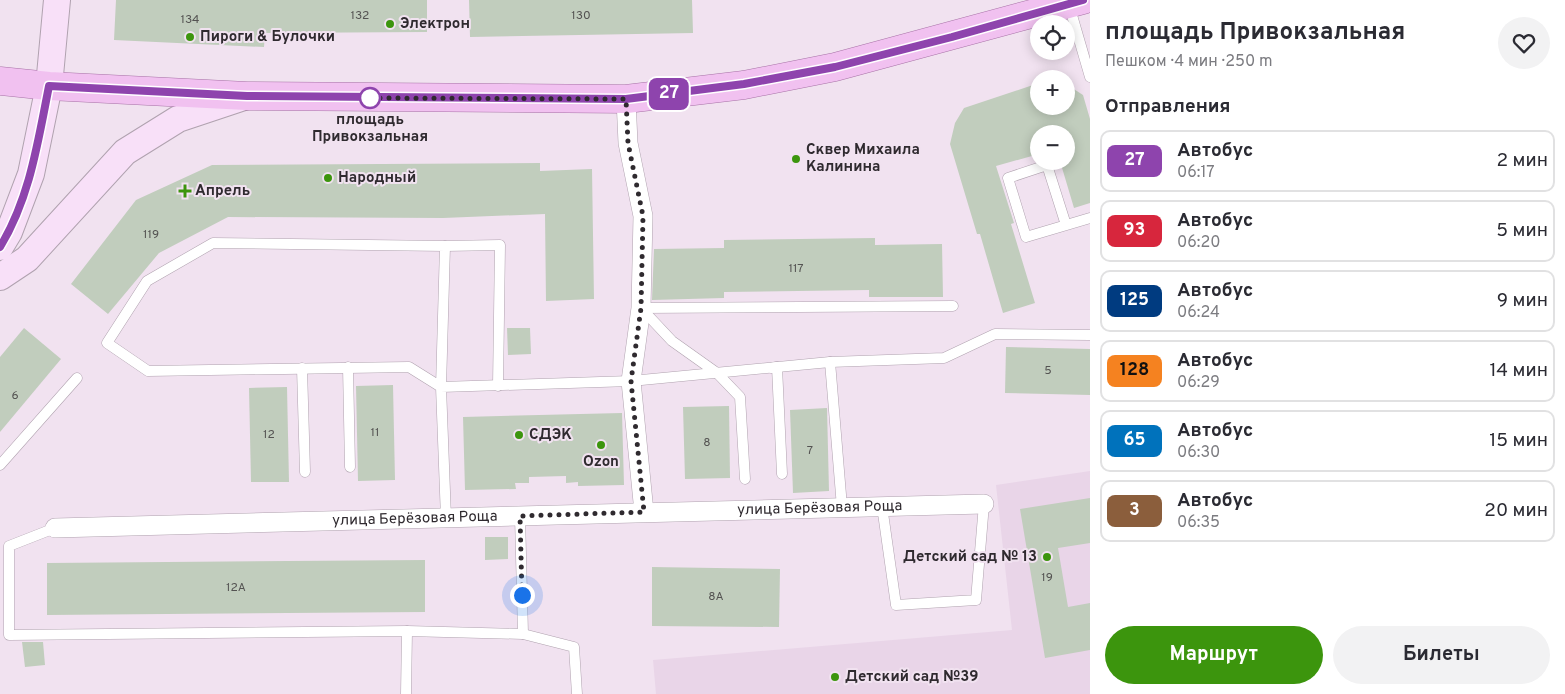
<!DOCTYPE html>
<html lang="ru">
<head>
<meta charset="utf-8">
<style>
  :root { --surface:#fff; --page:#f2f2f3; --text:#2b2b33; --muted:#7c7c81; --line:#e1e1e2; --accent:#3c950d }
  body { margin:0; font-family:Overpass,sans-serif; background:var(--page); color:var(--text); height:100vh; display:flex; flex-direction:column; font-size:19px; white-space:nowrap }
  * { box-sizing:border-box; margin:0 }
  p { font-size:16px; color:var(--muted) }
  .icon { flex:none; width:28px; height:28px; fill:none; stroke:currentColor; stroke-width:2; stroke-linecap:round; stroke-linejoin:round }
  .map { position:relative; flex:1; overflow:hidden }
  .side { display:flex; flex-direction:column; background:var(--surface); width:475px }
  .side>* { flex:none }
  .badge { padding:0 10px; border-radius:8px; font-size:18px; line-height:32px }
  .fabs { position:absolute; left:1030px; top:15px; display:grid; gap:10px }
  .fabs a { display:grid; place-items:center; width:45px; height:45px; border-radius:50%; background:var(--surface); box-shadow:0 2px 12px #0003; font-size:25px }
  .you { position:absolute; width:25px; height:25px; margin:-12px; border:4px solid #fff; border-radius:50%; background:#1a73e8; box-shadow:0 0 0 8px #1a73e833 }
  .map>.badge { position:absolute; translate:-50% -50%; box-shadow:0 0 0 2px #fff }
  h2 { padding:0 15px; font-size:19px; line-height:45px }
  .round { display:grid; place-items:center; flex:none; width:52px; height:52px; border-radius:26px; background:var(--page) }
  .summary { display:flex; align-items:center; justify-content:space-between; height:85px; padding:0 15px }
  h1 { font-size:24px; font-weight:700; line-height:38px }
  .cta { display:flex; gap:10px; margin-top:auto; padding:10px 15px }
  .cta a { flex:1; height:58px; border-radius:30px; background:var(--accent); color:#fff; font-size:20px; font-weight:700; line-height:58px; text-align:center }
  .cta a+a { background:var(--page); color:var(--text) }
  ul { padding:0; list-style:none }
  li { display:flex; align-items:center; gap:15px; height:62px; margin:0 10px 8px; padding:0 5px; border:2px solid var(--line); border-radius:10px }
  li div { flex:1 }
  li b { display:block; font-size:19px }
  li em { font-style:normal }
  li .badge { min-width:55px; font-weight:700; text-align:center }
  main { display:flex; flex:1; min-height:0 }
  .map>svg:first-child { display:block }
</style>
</head>
<body>
<main>
<div class="map">
<svg width="1090" height="694" viewBox="0 0 1090 694">
  <rect width="100%" height="100%" fill="#f1e2f0"/>
  <polygon fill="#e9d5e8" points="1090,471 1090,694 656,694 653,660 1012,630 996,485"/>
  <g fill="#c1cdbd">
    <polygon points="116,0 427,0 427,32 265,33 264,47 114,40"/>
    <polygon points="469,0 692,0 693,33 470,37"/>
    <polygon points="1039,83 1039,106 1066,106 1066,84 1083,95 1090,119 1090,203 1074,208 1060,161 1066,161 1066,134 1039,134 1039,154 996,166 1014,223 1011,224 1035,303 1003,313 980,234 977,234 950,144 955,123 964,108"/>
    <polygon points="540,163 540,171 592,169 594,299 546,301 545,214 443,218 228,217 159,253 108,314 71,284 136,200 212,165"/>
    <polygon points="875,238 875,245 942,244 943,297 869,297 869,290 724,292 724,298 652,300 654,249 724,248 724,240"/>
    <polygon points="24,328 61,359 0,432 0,357"/>
    <polygon points="507,328 530,328 531,354 508,355"/>
    <polygon points="1006,347 1090,349 1090,395 1005,393"/>
    <polygon points="393,385 395,480 358,481 356,386"/>
    <polygon points="287,387 289,482 251,482 249,388"/>
    <polygon points="729,406 730,478 685,479 683,407"/>
    <polygon points="827,408 829,491 793,493 790,410"/>
    <polygon points="622,413 624,485 578,486 578,482 566,483 566,476 529,477 529,483 515,483 516,489 465,490 463,417"/>
    <polygon points="1090,498 1090,543 1058,548 1068,607 1090,603 1090,650 1045,658 1020,509"/>
    <polygon points="485,537 508,537 508,559 485,560"/>
    <polygon points="425,560 425,612 47,615 47,563"/>
    <polygon points="652,567 780,569 779,627 652,626"/>
    <polygon points="22,642 43,642 45,665 25,667"/>
  </g>
  <g fill="none" stroke-linecap="round" stroke-linejoin="round">
    <g stroke="#b0a2af" stroke-width="11">
      <g id="service">
        <polyline points="1069,5 1090,77"/>
        <polyline points="1066,225 1047,165 1008,178 1026,237 1090,218"/>
        <polyline points="445,246 500,245 498,386"/>
        <polyline points="641,308 953,306"/>
        <polyline points="641,308 672,341 717,373 740,397 745,479"/>
        <polyline points="830,362 944,358 995,334 1090,335"/>
        <polyline points="348,367 350,467"/>
        <polyline points="302,368 305,472"/>
        <polyline points="772,368 777,367 782,474"/>
        <polyline points="0,465 77,378"/>
        <polyline points="882,506 896,605 976,600 984,504"/>
        <polyline points="446,518 441,387 409,367 148,371 107,343 147,281 213,243 445,246 441,387 631,381 830,362 842,507"/>
        <polyline points="55,528 9,546 9,635 407,631 523,634 520,516"/>
        <polyline points="523,634 574,647 577,694"/>
        <polyline points="406,694 407,631"/>
      </g>
    </g>
    <g stroke="#b0a2af" stroke-width="20">
      <g id="minor">
        <polyline points="626,99 628,143 643,216 641,308 631,381 644,512"/>
        <path id="s1" d="M55,528l929,-24"/>
      </g>
    </g>
    <g stroke="#b0a2af" stroke-width="28">
      <g id="secondary">
        <polyline points="0,247 9,232 31,174 49,86 57,0"/>
        <polyline points="0,277 27,259 125,152 178,119 244,97"/>
      </g>
    </g>
    <g stroke="#a772a6" stroke-width="29">
      <polyline id="primary" points="0,81 49,86 247,96 626,99 744,85 835,67 1083,0"/>
    </g>
    <use href="#service" stroke="#fff" stroke-width="10"/>
    <use href="#minor" stroke="#fff" stroke-width="19"/>
    <use href="#secondary" stroke="#f8e0f8" stroke-width="26"/>
    <use href="#primary" stroke="#f1c1f0" stroke-width="28"/>
  </g>
  <g fill="none" stroke-linecap="round" stroke-linejoin="round">
    <g stroke="#fff" stroke-width="11">
      <path id="line" d="M0,247c30,-49 38,-106 49,-161l198,10 379,3 118,-15 91,-17 117,-30 131,-37"/>
    </g>
    <use href="#line" stroke="#8e44ad" stroke-width="8"/>
    <polyline stroke="#2f2a2f" stroke-width="5" stroke-dasharray="0 9" points="370,98 366,98 626,99 628,143 643,216 641,308 631,381 644,512 520,516 522,595"/>
  </g>
  <g fill="#3c950d" stroke="#f1e2f0" stroke-width="2">
    <circle cx="390" cy="24" r="5"/>
    <circle cx="190" cy="37" r="5"/>
    <circle cx="796" cy="159" r="5"/>
    <circle cx="328" cy="178" r="5"/>
    <path d="M182.5 183.5h5v5h5v5h-5v5h-5v-5h-5v-5h5z"/>
    <circle cx="519" cy="435" r="5"/>
    <circle cx="601" cy="445" r="5"/>
    <circle cx="1047" cy="557" r="5"/>
    <circle cx="835" cy="677" r="5"/>
  </g>
  <circle fill="#fff" stroke="#8e44ad" stroke-width="2.5" cx="370" cy="98" r="10"/>
  <g text-anchor="middle" dominant-baseline="central" stroke-width="4" stroke-linejoin="round" paint-order="stroke">
    <g font-size="12" fill="#545352">
      <text x="360" y="16">132</text>
      <text x="581" y="16">130</text>
      <text x="190" y="20">134</text>
      <text x="151" y="235">119</text>
      <text x="796" y="269">117</text>
      <text x="1048" y="371">5</text>
      <text x="15" y="396">6</text>
      <text x="375" y="433">11</text>
      <text x="269" y="435">12</text>
      <text x="707" y="443">8</text>
      <text x="810" y="451">7</text>
      <text x="1047" y="578">19</text>
      <text x="236" y="588">12А</text>
      <text x="716" y="597">8А</text>
    </g>
    <g font-size="15" font-weight="bold" fill="#2f2a2f" stroke="#f1e2f0" text-anchor="start">
      <text x="400" y="24">Электрон</text>
      <text x="200" y="37">Пироги &amp; Булочки</text>
      <text x="806" y="150">Сквер Михаила<tspan x="806" dy="17">Калинина</tspan></text>
      <text x="338" y="178">Народный</text>
      <text x="195" y="191">Апрель</text>
      <text x="529" y="435">СДЭК</text>
      <text x="601" y="462" text-anchor="middle">Ozon</text>
      <text x="1037" y="557" text-anchor="end">Детский сад № 13</text>
      <text x="845" y="677">Детский сад №39</text>
    </g>
    <g font-size="15" font-weight="bold" fill="#2f2a2f" stroke="#f1e2f0">
      <text x="370" y="120">площадь<tspan x="370" dy="17">Привокзальная</tspan></text>
    </g>
    <g font-size="15" fill="#2f2a2f" stroke="#f1e2f0">
      <text stroke="none"><textPath href="#s1" startOffset="765">улица Берёзовая Роща</textPath></text>
      <text stroke="none"><textPath href="#s1" startOffset="360">улица Берёзовая Роща</textPath></text>
    </g>
  </g>
</svg>
<div class="fabs">
<a><svg class="icon" aria-label="locate" viewBox="0 0 24 24"><circle cx="12" cy="12" r="6"/><path d="M12 2v4M12 18v4M2 12h4M18 12h4"/></svg></a>
<a>+</a>
<a>−</a>
</div>
<div class="you" style="left:522px;top:595px"></div>
<b class="badge" style="left:669px;top:94px;background:#8e44ad;color:#fff">27</b>
</div>
<section class="side">
<div class="summary"><div><h1>площадь Привокзальная</h1><p>Пешком · 4 мин · 250 m</p></div><a class="round"><svg class="icon" aria-label="heart" viewBox="0 0 24 24"><path d="M12 20l-8-8c-3-5 5-10 8-4 3-6 11-1 8 4z"/></svg></a></div>
<h2>Отправления</h2>
<ul>
<li><span class="badge" style="background:#8e44ad;color:#fff">27</span><div><b>Автобус</b><p>06:17</p></div><em>2 мин</em></li>
<li><span class="badge" style="background:#d7263d;color:#fff">93</span><div><b>Автобус</b><p>06:20</p></div><em>5 мин</em></li>
<li><span class="badge" style="background:#003b80;color:#fff">125</span><div><b>Автобус</b><p>06:24</p></div><em>9 мин</em></li>
<li><span class="badge" style="background:#f58220;color:#111">128</span><div><b>Автобус</b><p>06:29</p></div><em>14 мин</em></li>
<li><span class="badge" style="background:#0072bc;color:#fff">65</span><div><b>Автобус</b><p>06:30</p></div><em>15 мин</em></li>
<li><span class="badge" style="background:#8b5e3c;color:#fff">3</span><div><b>Автобус</b><p>06:35</p></div><em>20 мин</em></li>
</ul>
<div class="cta"><a>Маршрут</a><a>Билеты</a></div>
</section>
</main>
</body>
</html>
